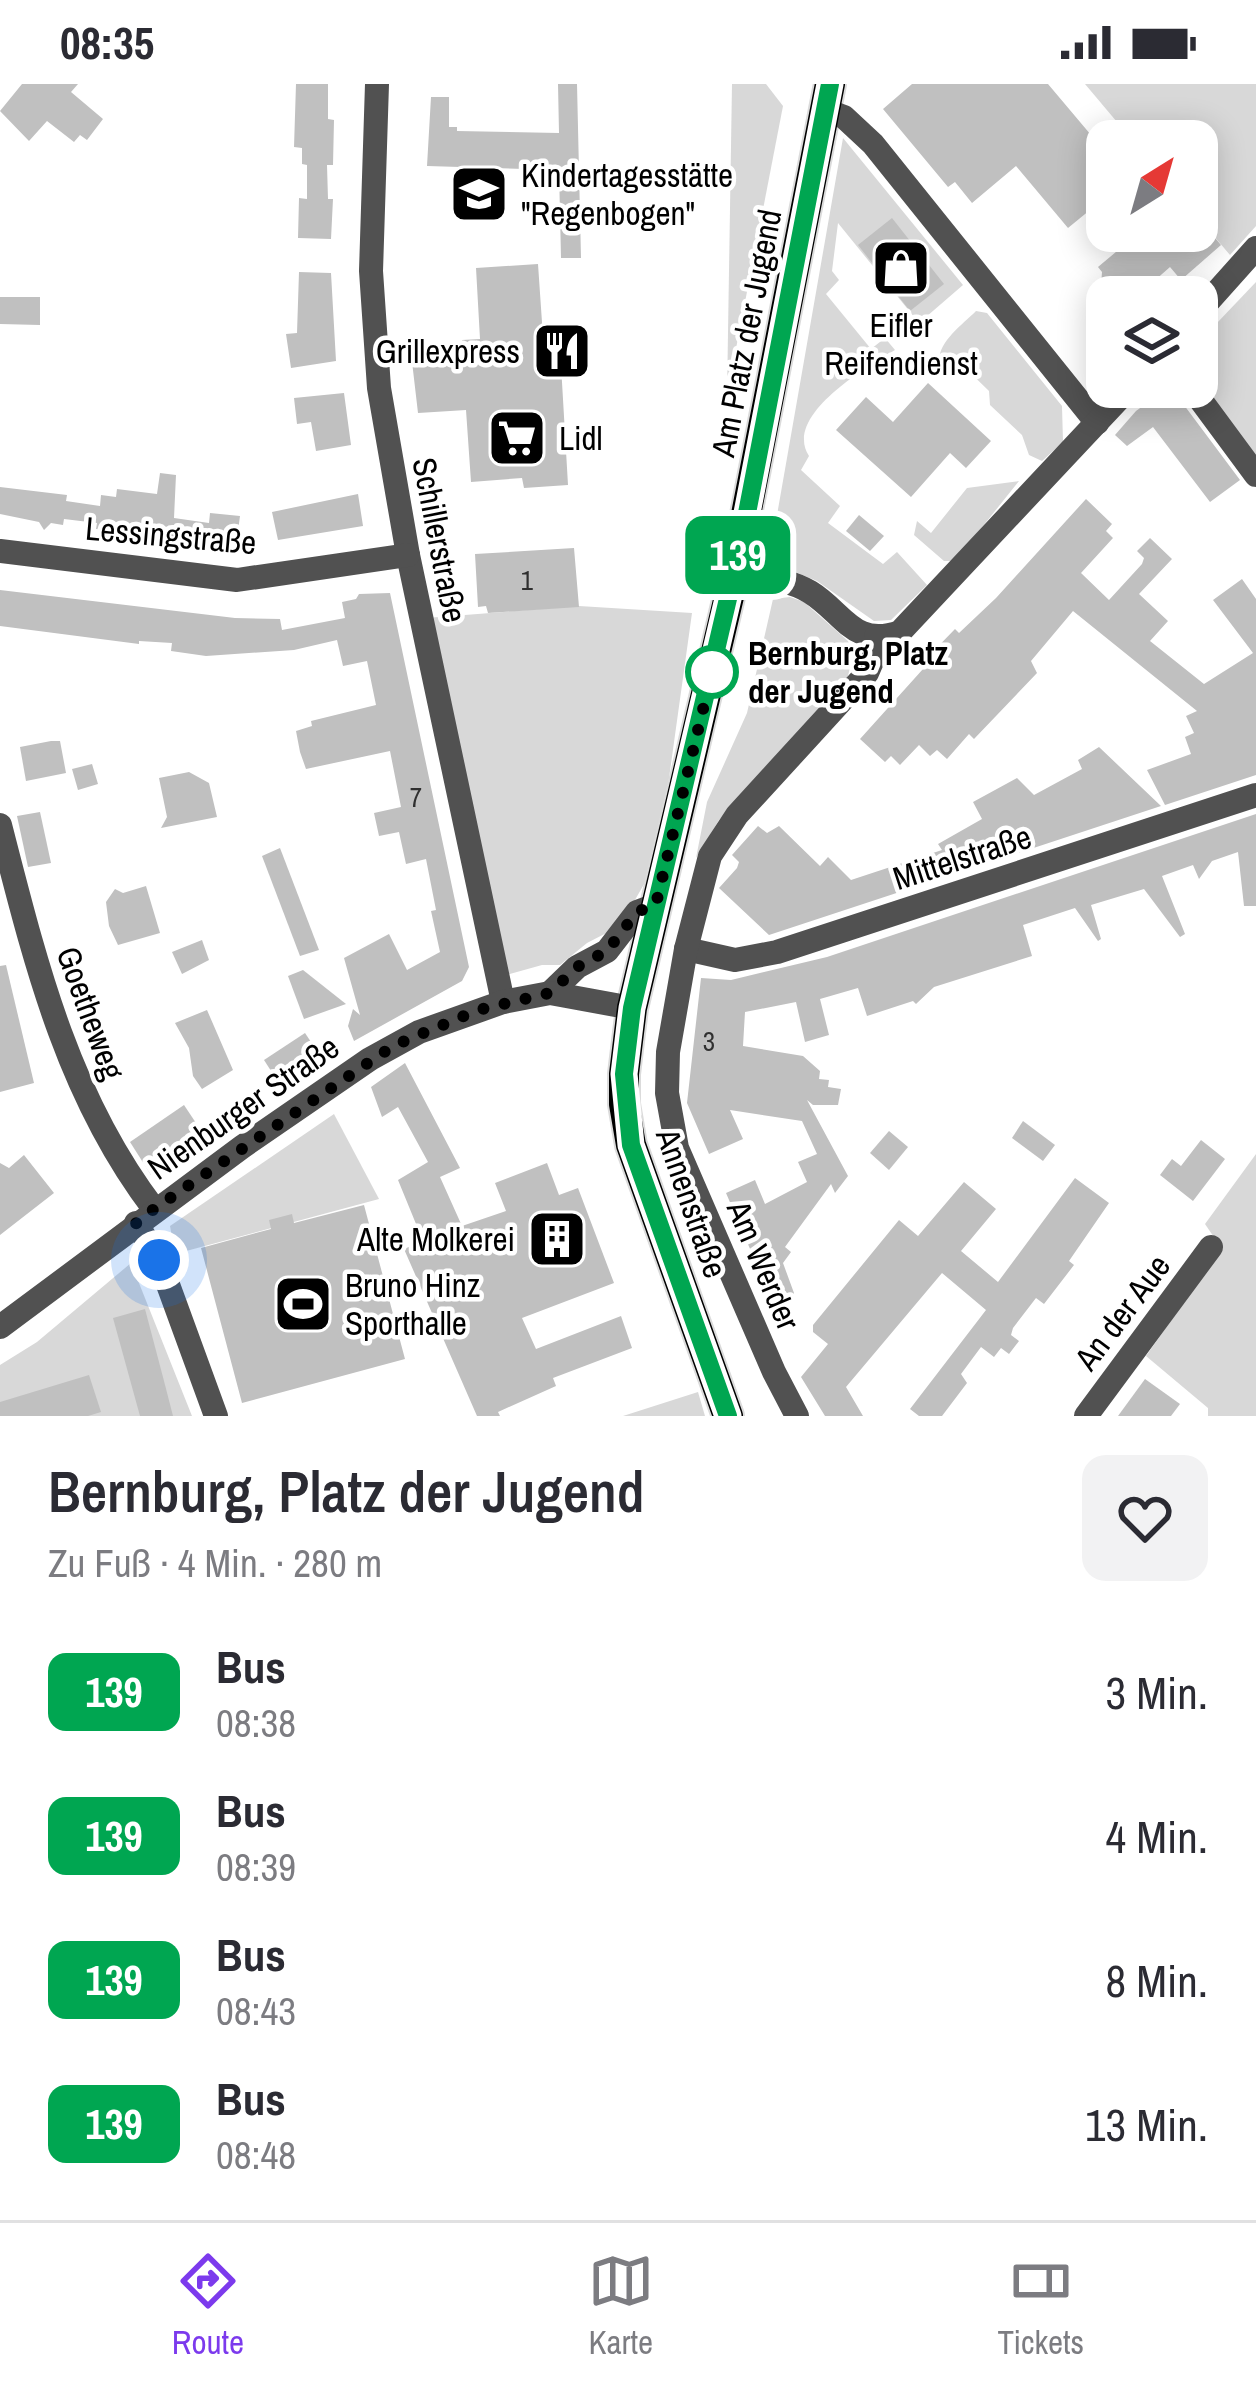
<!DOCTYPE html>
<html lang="de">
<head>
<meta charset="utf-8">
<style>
  :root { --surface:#fff; --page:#f2f2f3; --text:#2b2b33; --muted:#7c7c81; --line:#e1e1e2; --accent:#7c3aed }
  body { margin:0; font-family:"Archivo Narrow",sans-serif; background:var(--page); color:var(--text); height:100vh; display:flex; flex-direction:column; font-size:45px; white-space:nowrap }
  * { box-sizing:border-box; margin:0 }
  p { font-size:39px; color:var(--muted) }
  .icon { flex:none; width:66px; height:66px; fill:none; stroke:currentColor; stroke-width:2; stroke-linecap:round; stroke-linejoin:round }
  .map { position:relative; height:1332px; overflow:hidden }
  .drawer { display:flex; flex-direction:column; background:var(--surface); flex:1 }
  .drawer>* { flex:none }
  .badge { padding:0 24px; border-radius:18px; font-size:42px; line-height:78px }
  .needle { width:78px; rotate:37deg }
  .controls { position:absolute; left:1086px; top:36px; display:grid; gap:24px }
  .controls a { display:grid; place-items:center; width:132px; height:132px; border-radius:24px; background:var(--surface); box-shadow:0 6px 30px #0003; font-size:60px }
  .you { position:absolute; width:60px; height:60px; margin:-30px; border:9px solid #fff; border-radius:50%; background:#1a73e8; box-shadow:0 0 0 18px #1a73e833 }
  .map>.badge { position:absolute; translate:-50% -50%; box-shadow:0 0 0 6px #fff }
  .round { display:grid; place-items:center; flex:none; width:126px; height:126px; border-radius:24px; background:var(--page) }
  .head { display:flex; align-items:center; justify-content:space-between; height:204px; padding:0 48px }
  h1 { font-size:57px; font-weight:600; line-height:90px }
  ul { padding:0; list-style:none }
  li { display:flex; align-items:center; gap:36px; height:144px; padding:0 48px }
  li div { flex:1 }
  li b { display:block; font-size:45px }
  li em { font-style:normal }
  li .badge { min-width:132px; font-weight:700; text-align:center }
  .status { display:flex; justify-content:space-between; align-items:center; height:84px; padding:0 60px; background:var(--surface); direction:ltr }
  .status svg { height:33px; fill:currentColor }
  .menu { display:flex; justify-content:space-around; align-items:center; height:168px; border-top:3px solid var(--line); background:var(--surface); font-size:33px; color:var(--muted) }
  .menu a { display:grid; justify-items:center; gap:6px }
  .menu .on { color:var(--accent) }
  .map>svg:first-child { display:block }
</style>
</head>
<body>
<div class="status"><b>08:35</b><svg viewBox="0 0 49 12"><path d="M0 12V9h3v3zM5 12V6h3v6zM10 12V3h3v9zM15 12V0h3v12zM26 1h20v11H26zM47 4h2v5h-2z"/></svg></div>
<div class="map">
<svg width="1256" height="1332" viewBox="0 0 1256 1332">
  <rect width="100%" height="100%" fill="#fff"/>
  <g fill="#d8d8d8">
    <polygon points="732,0 766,0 783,22 727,311"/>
    <polygon points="1085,0 1256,0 1256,142 1230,171 1197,132 1197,57 1133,57"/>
    <path d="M843,54l120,147 -44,38 -81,-100 -6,48 7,9 -13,14 45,55 14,-11 10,12c-30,18 -112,66 -86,106l-8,14 39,36 -12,17 55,41 14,-12 30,33 -36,35 -17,1 -57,-40 -36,-15 1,-6 -9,-22z"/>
    <polygon points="1256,198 1256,375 1197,295 1197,260"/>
    <path d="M976,227l11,2 75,93 1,36 -21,19 -13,-6 -7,-20 -32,-30 -1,-14 -34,-33 -14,11c-9,-23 19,-42 35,-58z"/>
    <polygon points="1019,397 955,477 944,477 914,451 917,437 931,449 967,404"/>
    <polygon points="790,513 804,518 848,557 853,571 847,596 719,736 696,774 707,718 747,629 773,515"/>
    <polygon points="579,522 692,529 659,766 651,788 620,842 587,859 560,881 542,881 506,891 426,534"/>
    <polygon points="334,1030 379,1115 175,1170 170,1142"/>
    <polygon points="1256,1070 1256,1332 1208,1332 1208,1324 1146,1272 1222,1165 1205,1140"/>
    <polygon points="131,1179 192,1332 0,1332 0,1281 37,1258"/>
    <polygon points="698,1308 705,1332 623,1332"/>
  </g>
  <g fill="#c0c0c0">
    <polygon points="22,0 78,0 71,8 103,35 87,56 80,51 74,58 47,37 29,57 0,27"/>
    <polygon points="296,0 328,0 328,35 334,36 333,81 327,81 328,115 333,115 331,155 298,154 299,114 307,115 307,81 302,80 302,64 294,63"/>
    <polygon points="558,0 577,0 581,174 561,174 559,86 427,82 431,13 449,13 449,43 457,43 457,47 559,49"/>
    <polygon points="912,0 1048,0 1107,70 1107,112 1068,144 1016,82 972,119 955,98 948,103 883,25"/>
    <polygon points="892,134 944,200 910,227 858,161"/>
    <polygon points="1141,147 1200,147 1205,152 1210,148 1221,161 1181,196 1170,183 1145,205 1132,196 1118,207 1114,202 1101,201 1102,188 1098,183"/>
    <polygon points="538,180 545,282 561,281 568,401 524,404 522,394 471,398 466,326 418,329 411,269 463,266 462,256 480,255 476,184"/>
    <polygon points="299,188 331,189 336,277 291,284 286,250 297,249"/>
    <polygon points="0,213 40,213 40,241 0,240"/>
    <polygon points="928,299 991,357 966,384 950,369 911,413 836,346 866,313 893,338"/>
    <polygon points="1169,303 1175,303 1178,313 1240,396 1210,418 1153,343 1127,362 1115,351 1136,327"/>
    <polygon points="344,309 351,361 316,367 311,338 297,340 294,314"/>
    <polygon points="160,389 176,391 174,434 209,439 210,429 240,432 236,462 96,445 97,439 64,435 63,441 51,439 44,446 39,438 0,430 0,403 67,411 66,417 100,422 101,411 116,413 117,405 157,410"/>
    <polygon points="358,410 363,442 278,456 272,428"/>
    <polygon points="1086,415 1112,440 1106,447 1113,454 1081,489 1109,516 1142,480 1144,474 1137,467 1150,454 1172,475 1139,510 1168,537 1150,557 1204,600 1253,569 1213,516 1242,495 1256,515 1256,691 1165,721 1147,686 1191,670 1185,653 1194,649 1186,632 1197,627 1073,527 1031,577 1037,589 974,655 969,650 947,675 937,666 930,672 919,661 900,681 891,672 885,678 860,655 923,585 919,582 955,545 959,549 996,514"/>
    <polygon points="859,431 884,452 870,467 846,447"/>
    <polygon points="574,464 579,523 488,529 486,522 478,523 475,470"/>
    <polygon points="0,506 235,534 280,535 282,546 345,534 342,518 356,515 359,510 390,509 469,883 462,897 354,957 348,942 353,925 360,931 344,874 389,850 407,886 440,868 431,827 436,826 426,775 406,780 399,748 379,752 374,729 401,723 390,667 306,685 300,668 296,647 312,642 311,637 376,621 367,577 343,582 337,556 294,566 206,572 171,567 172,559 139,557 139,560 0,542"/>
    <polygon points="51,657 60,657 66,689 26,697 20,663"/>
    <polygon points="1099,663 1161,722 769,851 719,804 737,784 739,778 732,771 758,742 767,749 779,742 820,782 828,773 851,796 942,766 938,760 982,735 973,718 1017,694 1034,711 1082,685 1078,676"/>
    <polygon points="92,680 98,700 78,706 72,685"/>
    <polygon points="189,688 209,699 217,733 161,744 167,733 159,694"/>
    <polygon points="40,728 51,779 28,783 17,732"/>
    <polygon points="1256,730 1256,822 1244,822 1238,768 1212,777 1199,795 1193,781 1162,792 1185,850 1180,853 1144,805 1091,821 1101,855 1098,857 1075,824 1023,841 1032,872 934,903 916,920 913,917 867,932 858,904 820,915 829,951 805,958 796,918 745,928 743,962 803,972 820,987 819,995 829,996 828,1003 841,1005 838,1021 813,1021 807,1016 848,1092 835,1109 831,1100 785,1163 791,1168 783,1179 794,1209 790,1217 775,1223 726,1109 755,1096 765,1120 807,1098 798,1078 817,1070 802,1037 730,1026 743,1055 709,1070 687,1019 701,894 731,896 827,873"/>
    <polygon points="280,764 319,866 300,872 262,772"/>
    <polygon points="146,802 160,849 118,861 109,842 106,818 115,805 123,809"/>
    <polygon points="202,856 209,876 182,890 172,868"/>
    <polygon points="6,881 34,999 0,1008 0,882"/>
    <polygon points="303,886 346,920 304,935 288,892"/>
    <polygon points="207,926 233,986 202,1005 193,992 189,964 175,939"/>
    <polygon points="305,949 323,976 282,1004 264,976"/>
    <polygon points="405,979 460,1084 440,1093 462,1142 506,1127 495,1099 547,1079 559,1111 578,1104 614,1199 522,1234 536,1265 621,1232 632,1264 553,1294 556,1302 498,1328 500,1332 477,1332 404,1165 423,1157 398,1096 428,1078 398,1023 382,1033 371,1003"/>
    <polygon points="184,1021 206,1054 151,1091 130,1058"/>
    <polygon points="1023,1037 1055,1061 1043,1077 1012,1054"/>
    <polygon points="889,1047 908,1063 889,1086 870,1069"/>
    <polygon points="1201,1056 1225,1075 1193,1117 1160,1091 1172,1075 1181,1082"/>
    <polygon points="24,1071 54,1109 0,1151 0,1079 9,1084"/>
    <polygon points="1075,1094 1109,1119 1069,1177 1074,1181 1044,1220 1036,1214 1013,1244 1011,1251 1019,1257 1009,1270 1001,1264 994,1273 981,1263 961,1290 967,1299 942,1332 919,1332 910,1325 986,1226 942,1189 846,1303 863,1332 825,1332 801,1293 828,1260 813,1248 813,1241 899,1136 918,1152 964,1098 996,1125 961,1167 998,1198"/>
    <polygon points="364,1121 405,1275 242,1319 201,1164 271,1145 269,1136 292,1130 294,1139"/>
    <polygon points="145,1225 164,1297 173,1332 140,1332 113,1234"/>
    <polygon points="89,1291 101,1328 88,1332 0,1332 0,1318"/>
    <polygon points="1145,1295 1180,1320 1171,1332 1118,1332"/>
  </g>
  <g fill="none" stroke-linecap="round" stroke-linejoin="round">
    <g stroke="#dbdbdb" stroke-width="34">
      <polyline id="major" points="728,1332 631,1061 624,1020 624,990 632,924 735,487 830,0"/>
    </g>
    <g stroke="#515151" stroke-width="24">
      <polyline points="377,0 371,187 379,304 408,471 503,918"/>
      <polyline points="825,26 844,33 873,60 1097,339"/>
      <polyline points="1197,230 1256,164"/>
      <polyline points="1191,303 1256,391"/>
      <polyline points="0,467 237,496 408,471"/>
      <path d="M735,487c23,5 54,8 75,21 34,21 43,56 90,40l230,-245"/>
      <path d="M0,741c35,136 67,270 154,384"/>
      <polyline points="686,865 735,876 777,868 1256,711"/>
      <polyline points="550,909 577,883 607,867 637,828 656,821"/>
      <polyline points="136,1139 159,1176 216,1332"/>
      <polyline points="0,1243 242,1063 370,975 419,948 503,918 550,909 632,924"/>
      <polyline points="797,1332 774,1288 677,1064 667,1009 668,968 686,865 710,772 737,731 867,589 877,566 876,553"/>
      <polyline points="1086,1332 1211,1163"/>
    </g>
    <use href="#major" stroke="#000" stroke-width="30"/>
  </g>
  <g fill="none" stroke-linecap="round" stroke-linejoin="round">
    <g stroke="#fff" stroke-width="27">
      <polyline id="line" points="728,1332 631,1061 624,990 632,924 742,455 830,0"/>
    </g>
    <use href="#line" stroke="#00a651" stroke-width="18"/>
    <polyline stroke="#000" stroke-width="12" stroke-dasharray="0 21.6" points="159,1176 136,1139 154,1125 393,962 478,926 550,909 577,883 607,867 637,828 656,820 713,584 712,588"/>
  </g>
  <defs>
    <g id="school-square" transform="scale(3)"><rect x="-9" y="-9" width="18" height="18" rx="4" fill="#000" stroke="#fff"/><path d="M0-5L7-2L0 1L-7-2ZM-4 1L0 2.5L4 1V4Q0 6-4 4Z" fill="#fff"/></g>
    <g id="shop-square" transform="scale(3)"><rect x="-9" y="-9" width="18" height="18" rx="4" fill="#000" stroke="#fff"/><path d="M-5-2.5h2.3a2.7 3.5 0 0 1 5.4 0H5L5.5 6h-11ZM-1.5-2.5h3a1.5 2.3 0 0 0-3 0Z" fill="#fff"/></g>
    <g id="restaurant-square" transform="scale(3)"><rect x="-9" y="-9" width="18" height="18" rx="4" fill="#000" stroke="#fff"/><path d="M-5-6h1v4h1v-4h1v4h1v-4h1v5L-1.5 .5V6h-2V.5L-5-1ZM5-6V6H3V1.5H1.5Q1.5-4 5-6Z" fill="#fff"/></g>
    <g id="supermarket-square" transform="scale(3)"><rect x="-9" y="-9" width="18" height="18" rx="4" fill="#000" stroke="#fff"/><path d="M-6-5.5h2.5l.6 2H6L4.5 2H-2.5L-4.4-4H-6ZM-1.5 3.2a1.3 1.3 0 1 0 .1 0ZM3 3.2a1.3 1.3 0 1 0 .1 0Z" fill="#fff"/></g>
    <g id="building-square" transform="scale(3)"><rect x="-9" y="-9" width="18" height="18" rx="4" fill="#000" stroke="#fff"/><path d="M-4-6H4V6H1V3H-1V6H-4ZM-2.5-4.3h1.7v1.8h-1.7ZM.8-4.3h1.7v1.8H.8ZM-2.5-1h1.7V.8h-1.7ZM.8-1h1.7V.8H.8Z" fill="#fff"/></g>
    <g id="stadium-square" transform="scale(3)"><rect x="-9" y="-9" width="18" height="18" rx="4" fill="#000" stroke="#fff"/><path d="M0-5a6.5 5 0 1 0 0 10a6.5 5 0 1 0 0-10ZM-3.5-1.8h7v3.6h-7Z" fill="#fff"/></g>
  </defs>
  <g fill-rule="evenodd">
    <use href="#school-square" x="479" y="110"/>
    <use href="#shop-square" x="901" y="184"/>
    <use href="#restaurant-square" x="562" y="267"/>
    <use href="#supermarket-square" x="517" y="354"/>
    <use href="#building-square" x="557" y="1155"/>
    <use href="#stadium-square" x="303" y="1220"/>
  </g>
  <circle fill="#fff" stroke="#00a651" stroke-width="6" cx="712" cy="588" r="24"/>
  <g text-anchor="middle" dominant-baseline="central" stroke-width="9" stroke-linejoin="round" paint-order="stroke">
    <g font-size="27" fill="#303030">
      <text x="527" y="496">1</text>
      <text x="416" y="713">7</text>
      <text x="709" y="957">3</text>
    </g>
    <g font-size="33" fill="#000" stroke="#fff" text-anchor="start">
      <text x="521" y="91">Kindertagesstätte<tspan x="521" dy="38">"Regenbogen"</tspan></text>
      <text x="901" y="241" text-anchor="middle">Eifler<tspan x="901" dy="38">Reifendienst</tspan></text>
      <text x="520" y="267" text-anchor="end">Grillexpress</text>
      <text x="559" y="354">Lidl</text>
      <text x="515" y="1155" text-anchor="end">Alte Molkerei</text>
      <text x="345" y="1201">Bruno Hinz<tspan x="345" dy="38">Sporthalle</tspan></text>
    </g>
    <g font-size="33" fill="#000" stroke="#fff">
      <text transform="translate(746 249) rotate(-79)">Am Platz der Jugend</text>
      <text transform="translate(171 451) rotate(5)">Lessingstraße</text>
      <text transform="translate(440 456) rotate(79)">Schillerstraße</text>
      <text transform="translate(962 773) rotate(-18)">Mittelstraße</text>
      <text transform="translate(91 929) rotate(70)">Goetheweg</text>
      <text transform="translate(243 1023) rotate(-35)">Nienburger Straße</text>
      <text transform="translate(692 1119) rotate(71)">Annenstraße</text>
      <text transform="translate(764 1181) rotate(67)">Am Werder</text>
      <text transform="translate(1122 1228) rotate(-53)">An der Aue</text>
    </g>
    <g font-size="33" font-weight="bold" fill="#000" stroke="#fff" text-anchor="start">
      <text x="748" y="569">Bernburg, Platz<tspan x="748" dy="38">der Jugend</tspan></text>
    </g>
  </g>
</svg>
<div class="controls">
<a><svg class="needle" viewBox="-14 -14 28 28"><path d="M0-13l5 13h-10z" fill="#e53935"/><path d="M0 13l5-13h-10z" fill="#7c7c81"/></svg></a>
<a><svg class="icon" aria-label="layers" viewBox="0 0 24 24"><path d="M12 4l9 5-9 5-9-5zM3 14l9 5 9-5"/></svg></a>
</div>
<div class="you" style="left:159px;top:1176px"></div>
<b class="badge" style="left:738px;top:471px;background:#00a651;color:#fff">139</b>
</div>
<section class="drawer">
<div class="head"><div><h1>Bernburg, Platz der Jugend</h1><p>Zu Fuß · 4 Min. · 280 m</p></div><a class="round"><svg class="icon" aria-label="heart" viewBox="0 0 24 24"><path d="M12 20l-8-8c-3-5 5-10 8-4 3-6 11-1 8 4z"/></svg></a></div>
<ul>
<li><span class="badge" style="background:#00a651;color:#fff">139</span><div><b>Bus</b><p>08:38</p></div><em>3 Min.</em></li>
<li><span class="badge" style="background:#00a651;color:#fff">139</span><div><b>Bus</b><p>08:39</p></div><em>4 Min.</em></li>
<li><span class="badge" style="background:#00a651;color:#fff">139</span><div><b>Bus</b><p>08:43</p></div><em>8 Min.</em></li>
<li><span class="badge" style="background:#00a651;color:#fff">139</span><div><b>Bus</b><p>08:48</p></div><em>13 Min.</em></li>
</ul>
</section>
<nav class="menu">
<a class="on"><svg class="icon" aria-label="directions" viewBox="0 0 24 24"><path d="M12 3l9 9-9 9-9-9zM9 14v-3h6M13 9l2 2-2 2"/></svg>Route</a>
<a><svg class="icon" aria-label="map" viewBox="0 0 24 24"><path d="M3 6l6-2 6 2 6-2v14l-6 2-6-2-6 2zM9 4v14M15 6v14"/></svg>Karte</a>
<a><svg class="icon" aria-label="tickets" viewBox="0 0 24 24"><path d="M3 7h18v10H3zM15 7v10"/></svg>Tickets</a>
</nav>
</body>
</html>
